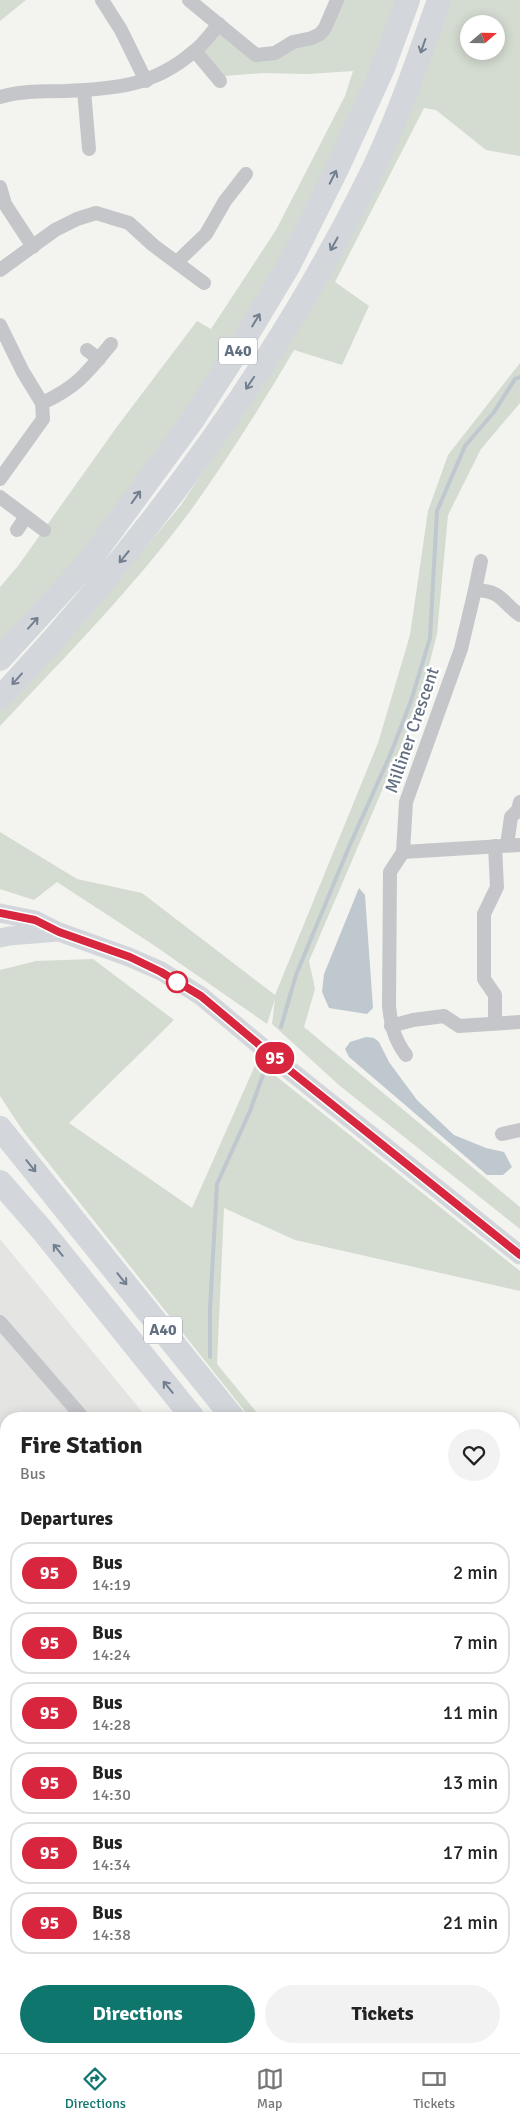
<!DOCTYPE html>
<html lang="en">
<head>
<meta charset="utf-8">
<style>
  :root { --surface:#fff; --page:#f2f2f2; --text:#222; --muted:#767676; --line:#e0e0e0; --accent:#0f766e }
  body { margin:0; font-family:Signika,sans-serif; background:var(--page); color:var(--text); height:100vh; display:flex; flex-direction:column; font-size:19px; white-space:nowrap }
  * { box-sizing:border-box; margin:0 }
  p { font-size:16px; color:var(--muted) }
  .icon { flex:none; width:28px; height:28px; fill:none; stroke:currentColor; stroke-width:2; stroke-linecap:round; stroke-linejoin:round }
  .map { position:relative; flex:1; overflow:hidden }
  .details { position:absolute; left:0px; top:1412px; width:520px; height:641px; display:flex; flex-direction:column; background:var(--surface); border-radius:20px 20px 0 0; box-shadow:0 2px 12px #0003 }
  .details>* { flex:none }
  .badge { padding:0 10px; border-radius:16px; font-size:18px; line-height:32px }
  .needle { width:32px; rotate:70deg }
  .controls { position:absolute; left:460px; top:15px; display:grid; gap:10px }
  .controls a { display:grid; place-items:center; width:45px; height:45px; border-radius:50%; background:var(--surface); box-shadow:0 2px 12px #0003; font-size:25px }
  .map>.badge { position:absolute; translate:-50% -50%; box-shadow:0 0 0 2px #fff }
  h2 { padding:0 20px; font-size:19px; line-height:45px }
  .round { display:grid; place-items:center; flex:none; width:52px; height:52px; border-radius:26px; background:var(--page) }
  .headline { display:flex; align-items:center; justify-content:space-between; height:85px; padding:0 20px }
  h1 { font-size:24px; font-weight:800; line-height:38px }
  .cta { display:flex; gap:10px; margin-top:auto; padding:10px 20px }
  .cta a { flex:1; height:58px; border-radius:30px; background:var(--accent); color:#fff; font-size:20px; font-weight:800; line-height:58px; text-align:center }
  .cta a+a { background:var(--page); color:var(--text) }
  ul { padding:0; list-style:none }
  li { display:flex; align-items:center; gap:15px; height:62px; margin:0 10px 8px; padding:0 10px; border:2px solid var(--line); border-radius:20px }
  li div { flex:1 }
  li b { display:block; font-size:19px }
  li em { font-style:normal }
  li .badge { min-width:55px; font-weight:700; text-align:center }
  .dock { display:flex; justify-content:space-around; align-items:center; height:70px; border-top:1px solid var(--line); background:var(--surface); font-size:14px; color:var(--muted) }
  .dock a { display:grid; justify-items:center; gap:2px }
  .dock .on { color:var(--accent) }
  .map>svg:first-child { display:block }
</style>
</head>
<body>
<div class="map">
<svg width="520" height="2053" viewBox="0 0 520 2053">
  <rect width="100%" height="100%" fill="#f3f4ef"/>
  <g fill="#e4e5e3">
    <polygon points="0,1239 148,1419 6,1419 6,1641 0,1640"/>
    <polygon points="6,1744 6,1962 0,1959 0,1756"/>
  </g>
  <g fill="#d4dbd0" fill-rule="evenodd">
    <polygon points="0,0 26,0 0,21"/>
    <polygon points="337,0 398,0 359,107 285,254 151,468 73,564 0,645 0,587 18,566 116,428 197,321 211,329 276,230 345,96 353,71 308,74 263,73 224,76 195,51 219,24 256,55 312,38"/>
    <path d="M444,0h76v156l-34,-6 -50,-40 -12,-2 -89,174 34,24 -27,59 -48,-15c-32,55 -66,108 -103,160 -57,77 -125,146 -191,216v-17l102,-109 79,-95 84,-127zM469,24h27v27h-27z"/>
    <polygon points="520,363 520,403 481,449 448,515 437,634 419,704 309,961 315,989 304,1027 520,1207 520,1229 340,1086 272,1024 275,999 267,1024 152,944 57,882 34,900 0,889 0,832 77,879 142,893 275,995 378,743 410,635 428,511 448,455"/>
    <polygon points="93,959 174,1020 69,1123 192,1208 257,1061 520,1271 520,1291 295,1240 224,1208 217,1364 262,1419 251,1419 23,1131 0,1096 0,970 36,961"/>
    <polygon points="6,1574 6,1624 0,1623 0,1579"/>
    <polygon points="514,1949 520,1955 520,2053 480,2053 481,2048 514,2048"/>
  </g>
  <g fill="#bfc8ce">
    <polygon points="359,888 365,895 373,1008 367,1014 329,1008 322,992 324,974"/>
    <polygon points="366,1037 374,1038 379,1042 389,1062 417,1100 454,1135 486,1148 504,1152 512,1167 503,1175 487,1175 349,1057 345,1049 350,1042"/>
  </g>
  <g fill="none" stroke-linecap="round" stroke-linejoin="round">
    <g stroke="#bfc8ce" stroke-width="4">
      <polyline points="281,1027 296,975 349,847 391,753 411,701 430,638 437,511 465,446 494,412 515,379 520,377"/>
      <polyline points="210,1357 210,1309 217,1184 250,1111 264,1072"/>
      <polyline points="147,2053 149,2048"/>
    </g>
    <g stroke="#c4c6ca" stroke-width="14">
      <polyline points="102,0 121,30 146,81"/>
      <polyline points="189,0 256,55 275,53 293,42 312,38 320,34 325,28 337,0"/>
      <polyline points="195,51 220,81"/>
      <polyline points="84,90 89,149"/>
      <path d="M0,97c21,-6 43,-6 65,-6 49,-2 89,-5 128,-39 10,-7 18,-19 26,-28"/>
      <polyline points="0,187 5,204 33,247"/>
      <polyline points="177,262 206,234 225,201 246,174"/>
      <polyline points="0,270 55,230 77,219 96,213 129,223 153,245 204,283"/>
      <polyline points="0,325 23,372 42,403 43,419 0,479"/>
      <polyline points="87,350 99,359"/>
      <path d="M42,403c35,-16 45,-30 69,-59"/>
      <polyline points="0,497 44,530"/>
      <polyline points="17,530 25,518"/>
      <polyline points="475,590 481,561"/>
      <polyline points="507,845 511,817 518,810 520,802"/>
      <polyline points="403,852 520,845"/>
      <polyline points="495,1023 495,995 484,979 484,914 497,887 495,846"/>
      <polyline points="391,1026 413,1020 444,1016 459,1026 520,1022"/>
      <path d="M406,1055c-12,-16 -15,-30 -17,-49l1,-134 13,-20 3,-50 55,-153 14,-59c28,1 25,11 45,25"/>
      <polyline points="502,1134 520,1130"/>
      <polyline points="0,1322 84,1419"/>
      <polyline points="0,1629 6,1631"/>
    </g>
    <g stroke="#d3d7dc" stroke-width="19">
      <polyline points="0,913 35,920 59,932 129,957 161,971 201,996 288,1069 520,1255"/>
      <polyline points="0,938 9,936 58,932"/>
    </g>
    <g stroke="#d3d7dc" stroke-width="24">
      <polyline points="0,659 87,564 192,421 238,350 289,265 337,169 383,68 408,0"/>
      <path d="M0,698c143,-153 271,-324 365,-512 30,-59 52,-123 74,-186"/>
      <polyline points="0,1128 234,1419"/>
      <polyline points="0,1182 42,1230 194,1419"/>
      <polyline points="514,1767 520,1775"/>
      <polyline points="514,1810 520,1818"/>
    </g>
  </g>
  <defs><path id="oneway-shaft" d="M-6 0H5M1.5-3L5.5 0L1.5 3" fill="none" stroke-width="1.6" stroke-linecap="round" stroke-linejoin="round" transform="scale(1.25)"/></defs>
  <g stroke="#737f8f">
    <use href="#oneway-shaft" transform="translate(423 46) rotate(109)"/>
    <use href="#oneway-shaft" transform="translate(333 177) rotate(-63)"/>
    <use href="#oneway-shaft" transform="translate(334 244) rotate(119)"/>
    <use href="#oneway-shaft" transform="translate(256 320) rotate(-59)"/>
    <use href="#oneway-shaft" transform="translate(250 383) rotate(124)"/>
    <use href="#oneway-shaft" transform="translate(136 497) rotate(-54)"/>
    <use href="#oneway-shaft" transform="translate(124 557) rotate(129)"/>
    <use href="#oneway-shaft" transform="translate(33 623) rotate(-48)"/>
    <use href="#oneway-shaft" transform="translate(17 679) rotate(132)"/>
    <use href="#oneway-shaft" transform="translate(31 1166) rotate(51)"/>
    <use href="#oneway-shaft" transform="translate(58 1250) rotate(-129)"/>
    <use href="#oneway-shaft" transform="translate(122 1279) rotate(51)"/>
    <use href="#oneway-shaft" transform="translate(168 1387) rotate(-129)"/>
  </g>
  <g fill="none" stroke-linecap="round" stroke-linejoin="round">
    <g stroke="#fff" stroke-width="11">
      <polyline id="line" points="0,913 35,920 59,932 130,957 161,972 201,996 288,1069 520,1255"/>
    </g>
    <use href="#line" stroke="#d7263d" stroke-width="8"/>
  </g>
  <circle fill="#fff" stroke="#d7263d" stroke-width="2.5" cx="177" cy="982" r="10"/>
  <g text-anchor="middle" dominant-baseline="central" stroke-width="5" stroke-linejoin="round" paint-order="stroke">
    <g fill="#fff" stroke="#919ba7" stroke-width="1">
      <rect x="219" y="337.5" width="38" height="27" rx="4"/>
      <rect x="144" y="1316.5" width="38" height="27" rx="4"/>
    </g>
    <g font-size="16" font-weight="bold" fill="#627081">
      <text x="238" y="351">A40</text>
      <text x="163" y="1330">A40</text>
    </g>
    <g font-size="18" fill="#627081" stroke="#fff">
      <text transform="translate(412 730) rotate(-71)">Milliner Crescent</text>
    </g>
  </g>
</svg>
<div class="controls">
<a><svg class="needle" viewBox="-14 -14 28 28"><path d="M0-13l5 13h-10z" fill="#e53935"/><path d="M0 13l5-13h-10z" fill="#767676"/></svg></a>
</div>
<b class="badge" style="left:275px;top:1058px;background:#d7263d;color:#fff">95</b>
<section class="details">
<div class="headline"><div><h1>Fire Station</h1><p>Bus</p></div><a class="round"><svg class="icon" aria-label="heart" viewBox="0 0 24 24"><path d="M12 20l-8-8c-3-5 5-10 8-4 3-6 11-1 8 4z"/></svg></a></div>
<h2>Departures</h2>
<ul>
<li><span class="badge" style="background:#d7263d;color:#fff">95</span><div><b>Bus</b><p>14:19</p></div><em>2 min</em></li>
<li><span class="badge" style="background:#d7263d;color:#fff">95</span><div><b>Bus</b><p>14:24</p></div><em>7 min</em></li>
<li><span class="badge" style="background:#d7263d;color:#fff">95</span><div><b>Bus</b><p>14:28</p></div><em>11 min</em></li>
<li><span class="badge" style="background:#d7263d;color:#fff">95</span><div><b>Bus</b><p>14:30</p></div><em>13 min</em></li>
<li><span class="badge" style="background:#d7263d;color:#fff">95</span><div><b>Bus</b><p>14:34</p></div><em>17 min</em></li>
<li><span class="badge" style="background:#d7263d;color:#fff">95</span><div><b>Bus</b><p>14:38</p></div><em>21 min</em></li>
</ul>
<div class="cta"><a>Directions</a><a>Tickets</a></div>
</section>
</div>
<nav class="dock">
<a class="on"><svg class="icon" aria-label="directions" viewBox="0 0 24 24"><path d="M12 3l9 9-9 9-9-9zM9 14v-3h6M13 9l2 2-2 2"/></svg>Directions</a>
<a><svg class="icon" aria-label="map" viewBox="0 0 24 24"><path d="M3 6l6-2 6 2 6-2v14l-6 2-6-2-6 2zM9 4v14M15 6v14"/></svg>Map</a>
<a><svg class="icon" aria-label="tickets" viewBox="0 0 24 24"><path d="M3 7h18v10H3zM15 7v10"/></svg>Tickets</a>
</nav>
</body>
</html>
